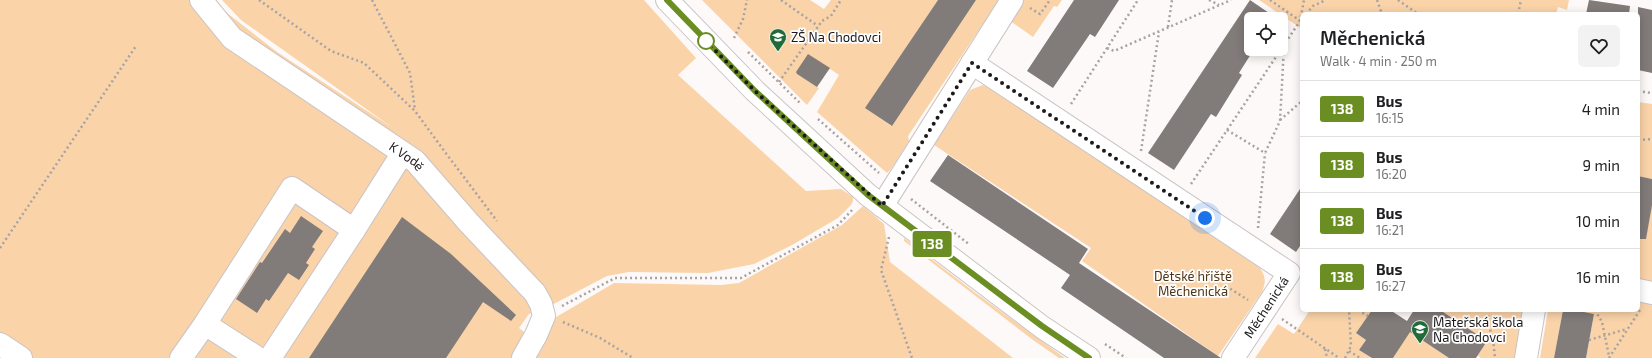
<!DOCTYPE html>
<html lang="en">
<head>
<meta charset="utf-8">
<style>
  :root { --surface:#fff; --page:#f2f2f2; --text:#202124; --muted:#757577; --line:#e0e0e0 }
  body { margin:0; font-family:"Exo 2",sans-serif; background:var(--page); color:var(--text); height:100vh; display:flex; flex-direction:column; font-size:15px; white-space:nowrap }
  * { box-sizing:border-box; margin:0 }
  p { font-size:13px; color:var(--muted) }
  .icon { flex:none; width:22px; height:22px; fill:none; stroke:currentColor; stroke-width:2; stroke-linecap:round; stroke-linejoin:round }
  .map { position:relative; flex:1; overflow:hidden }
  .details { position:absolute; left:1300px; top:12px; width:340px; height:300px; display:flex; flex-direction:column; background:var(--surface); border-radius:6px; box-shadow:0 2px 10px #0003 }
  .details>* { flex:none }
  .badge { padding:0 8px; border-radius:3px; font-size:14px; line-height:26px }
  .fabs { position:absolute; left:1244px; top:12px; display:grid; gap:8px }
  .fabs a { display:grid; place-items:center; width:44px; height:44px; border-radius:6px; background:var(--surface); box-shadow:0 2px 10px #0003; font-size:20px }
  .you { position:absolute; width:20px; height:20px; margin:-10px; border:3px solid #fff; border-radius:50%; background:#1a73e8; box-shadow:0 0 0 6px #1a73e833 }
  .map>.badge { position:absolute; translate:-50% -50%; box-shadow:0 0 0 2px #fff }
  .round { display:grid; place-items:center; flex:none; width:42px; height:42px; border-radius:6px; background:var(--page) }
  .head { display:flex; align-items:center; justify-content:space-between; height:68px; padding:0 20px }
  h1 { font-size:19px; font-weight:600; line-height:30px }
  ul { padding:0; list-style:none }
  li { display:flex; align-items:center; gap:12px; height:56px; padding:0 20px; border-top:1px solid var(--line) }
  li div { flex:1 }
  li b { display:block; font-size:15px }
  li em { font-style:normal }
  li .badge { min-width:44px; font-weight:700; text-align:center }
  .map>svg:first-child { display:block }
</style>
</head>
<body>
<div class="map">
<svg width="1652" height="358" viewBox="0 0 1652 358">
  <rect width="100%" height="100%" fill="#fef9f9"/>
  <g fill="#fad3a9">
    <polygon points="0,0 216,0 227,13 277,52 393,128 241,20 222,0 644,0 696,58 678,75 806,191 841,189 853,197 853,201 851,205 838,218 792,245 754,264 708,273 629,272 607,276 550,306 529,314 519,328 528,335 513,358 0,358"/>
    <polygon points="702,0 810,0 824,9 831,0 938,0 866,108 891,126 976,0 1062,0 1057,7 1054,6 1033,37 993,9 908,136 909,141 891,169 887,173 817,112 839,75 809,55 797,74 819,88 807,105"/>
    <polygon points="1259,0 1569,0 1567,10 1558,7 1556,14 1302,14 1302,29"/>
    <path d="M983,85l8,3 269,180c6,9 6,14 2,24l-44,64 -136,-95 9,-13 -157,-103 36,-55z"/>
    <polygon points="1638,102 1652,104 1652,179 1638,176"/>
    <polygon points="1652,205 1652,284 1638,282 1638,232"/>
    <polygon points="863,206 884,224 890,262 1013,358 527,358 546,323 614,283 721,285 739,283 842,225"/>
    <polygon points="904,238 973,291 1065,358 1059,358 1033,340 904,241"/>
    <polygon points="1638,302 1652,304 1652,358 1586,358 1594,314 1574,310 1638,310"/>
    <polygon points="1310,310 1372,310 1356,333 1366,340 1359,350 1372,358 1255,358 1278,324 1294,334"/>
    <polygon points="1440,310 1529,310 1520,358 1481,358 1477,355"/>
    <polygon points="1548,310 1563,310 1554,358 1540,358"/>
    <polygon points="1409,331 1449,358 1393,358"/>
  </g>
  <g fill="#817b79">
    <polygon points="938,0 976,0 892,126 865,108"/>
    <polygon points="1074,0 1119,0 1095,37 1090,34 1053,88 1027,71"/>
    <polygon points="1250,0 1278,19 1251,19 1251,54 1239,73 1242,75 1216,117 1211,114 1174,170 1148,153"/>
    <polygon points="1589,0 1630,6 1629,14 1586,14"/>
    <polygon points="1638,7 1652,10 1652,73 1638,70"/>
    <polygon points="808,54 830,68 817,87 797,74 796,72"/>
    <polygon points="948,155 1088,249 1079,263 1221,358 1164,358 1061,288 1070,275 930,181"/>
    <polygon points="1638,176 1652,179 1652,205 1646,239 1638,239"/>
    <polygon points="1302,186 1302,243 1296,252 1270,234"/>
    <polygon points="301,216 323,231 312,247 315,249 306,263 309,265 299,280 288,273 269,301 266,299 257,313 236,299 260,262 262,263 285,229 290,233"/>
    <polygon points="402,217 451,254 516,315 511,321 483,302 446,358 309,358"/>
    <polygon points="1372,310 1390,310 1407,321 1414,310 1440,310 1487,341 1476,358 1449,358 1410,332 1393,358 1372,358 1359,350 1366,340 1356,333"/>
    <polygon points="1563,310 1574,310 1594,314 1586,358 1554,358"/>
  </g>
  <g fill="none" stroke-linecap="round" stroke-linejoin="round">
    <g stroke="#cac3c4" stroke-width="24">
      <g id="minor">
        <path id="s1" d="M201,0l31,38 183,123 54,62 66,70 6,11 3,12 -8,19 -13,23"/>
        <polyline points="667,0 755,91 868,195 1042,327 1089,358"/>
        <polyline points="972,63 1289,273 1233,358"/>
        <polyline points="882,206 1012,0"/>
        <polyline points="1638,290 1652,293"/>
        <polyline points="0,344 21,358"/>
        <polyline points="181,358 205,324"/>
        <polyline points="258,358 205,324 292,188 354,230"/>
        <polyline points="270,358 354,230 402,154"/>
        <polyline points="1526,358 1534,310"/>
      </g>
    </g>
    <g stroke="#a7a3a3" stroke-width="2.5" stroke-dasharray="2 3" stroke-linecap="butt">
      <polyline points="259,0 331,51 364,63 415,111 445,152 497,221"/>
      <polyline points="372,0 410,73 415,110"/>
      <polyline points="781,0 818,26"/>
      <polyline points="1209,0 1219,5"/>
      <polyline points="1270,0 1302,22"/>
      <polyline points="1377,0 1382,14"/>
      <polyline points="1398,0 1418,14"/>
      <polyline points="1030,8 1040,14 1050,0"/>
      <polyline points="1306,14 1313,6 1326,0"/>
      <polyline points="1518,14 1521,0"/>
      <polyline points="1168,27 1172,0"/>
      <polyline points="734,38 743,19 747,0"/>
      <polyline points="1107,48 1114,51 1231,0"/>
      <polyline points="748,52 801,104"/>
      <polyline points="779,82 822,21 831,16 841,0"/>
      <polyline points="1638,91 1652,93"/>
      <polyline points="1071,104 1138,0"/>
      <polyline points="818,119 879,173"/>
      <polyline points="1280,120 1302,101"/>
      <polyline points="1227,130 1265,153 1280,121 1284,46"/>
      <polyline points="1638,140 1652,139"/>
      <polyline points="1141,151 1159,32"/>
      <polyline points="1191,184 1300,21 1304,0"/>
      <polyline points="911,199 970,245"/>
      <polyline points="1258,228 1265,153"/>
      <polyline points="889,237 881,270 912,358"/>
      <polyline points="0,248 136,46"/>
      <polyline points="1226,286 1248,300"/>
      <polyline points="562,306 615,278 741,278 838,225 854,208"/>
      <polyline points="1358,310 1368,316"/>
      <polyline points="1488,310 1488,323 1493,339 1495,358"/>
      <polyline points="1595,310 1602,322 1609,356"/>
      <polyline points="1282,319 1339,358"/>
      <polyline points="563,322 600,338 633,358"/>
      <polyline points="1589,340 1627,329"/>
      <polyline points="1105,344 1126,358"/>
      <polyline points="1325,349 1327,358"/>
      <polyline points="1349,351 1360,358"/>
      <polyline points="1345,358 1351,346 1349,310"/>
      <polyline points="1609,358 1640,310"/>
    </g>
    <use href="#minor" stroke="#fff" stroke-width="22"/>
  </g>
  <g fill="none" stroke-linecap="round" stroke-linejoin="round">
    <g stroke="#fff" stroke-width="9">
      <polyline id="line" points="667,0 755,91 868,195 1042,326 1089,358"/>
    </g>
    <use href="#line" stroke="#6b8e23" stroke-width="6"/>
    <polyline stroke="#1b1919" stroke-width="4" stroke-dasharray="0 7.2" points="706,41 755,91 882,206 972,63 1205,218"/>
  </g>
  <defs>
    <g id="school-pin" transform="scale(0.9)"><path d="M0 17L-7.5 6A9.5 9.5 0 1 1 7.5 6Z" fill="#226b38" stroke="#fff"/><path d="M0-5L7-2L0 1L-7-2ZM-4 1L0 2.5L4 1V4Q0 6-4 4Z" fill="#fff"/></g>
  </defs>
  <g fill-rule="evenodd">
    <use href="#school-pin" x="778" y="37"/>
    <use href="#school-pin" x="1420" y="329"/>
  </g>
  <circle fill="#fff" stroke="#6b8e23" stroke-width="2" cx="706" cy="41" r="8"/>
  <g text-anchor="middle" dominant-baseline="central" stroke-width="3.5" stroke-linejoin="round" paint-order="stroke">
    <g font-size="13" fill="#1b1919" stroke="#fff" text-anchor="start">
      <text x="791" y="37">ZŠ Na Chodovci</text>
      <text x="1433" y="322">Mateřská škola<tspan x="1433" dy="15">Na Chodovci</tspan></text>
    </g>
    <g font-size="13" fill="#1b1919" stroke="#fff">
      <text stroke="none"><textPath href="#s1" startOffset="260">K Vodě</textPath></text>
      <text transform="translate(1266 307) rotate(-57)">Měchenická</text>
    </g>
    <g font-size="13" fill="#503514" stroke="#fff">
      <text x="1193" y="276">Dětské hřiště<tspan x="1193" dy="15">Měchenická</tspan></text>
    </g>
  </g>
</svg>
<div class="fabs">
<a><svg class="icon" aria-label="locate" viewBox="0 0 24 24"><circle cx="12" cy="12" r="6"/><path d="M12 2v4M12 18v4M2 12h4M18 12h4"/></svg></a>
</div>
<div class="you" style="left:1205px;top:218px"></div>
<b class="badge" style="left:932px;top:244px;background:#6b8e23;color:#fff">138</b>
<section class="details">
<div class="head"><div><h1>Měchenická</h1><p>Walk · 4 min · 250 m</p></div><a class="round"><svg class="icon" aria-label="heart" viewBox="0 0 24 24"><path d="M12 20l-8-8c-3-5 5-10 8-4 3-6 11-1 8 4z"/></svg></a></div>
<ul>
<li><span class="badge" style="background:#6b8e23;color:#fff">138</span><div><b>Bus</b><p>16:15</p></div><em>4 min</em></li>
<li><span class="badge" style="background:#6b8e23;color:#fff">138</span><div><b>Bus</b><p>16:20</p></div><em>9 min</em></li>
<li><span class="badge" style="background:#6b8e23;color:#fff">138</span><div><b>Bus</b><p>16:21</p></div><em>10 min</em></li>
<li><span class="badge" style="background:#6b8e23;color:#fff">138</span><div><b>Bus</b><p>16:27</p></div><em>16 min</em></li>
</ul>
</section>
</div>
</body>
</html>
